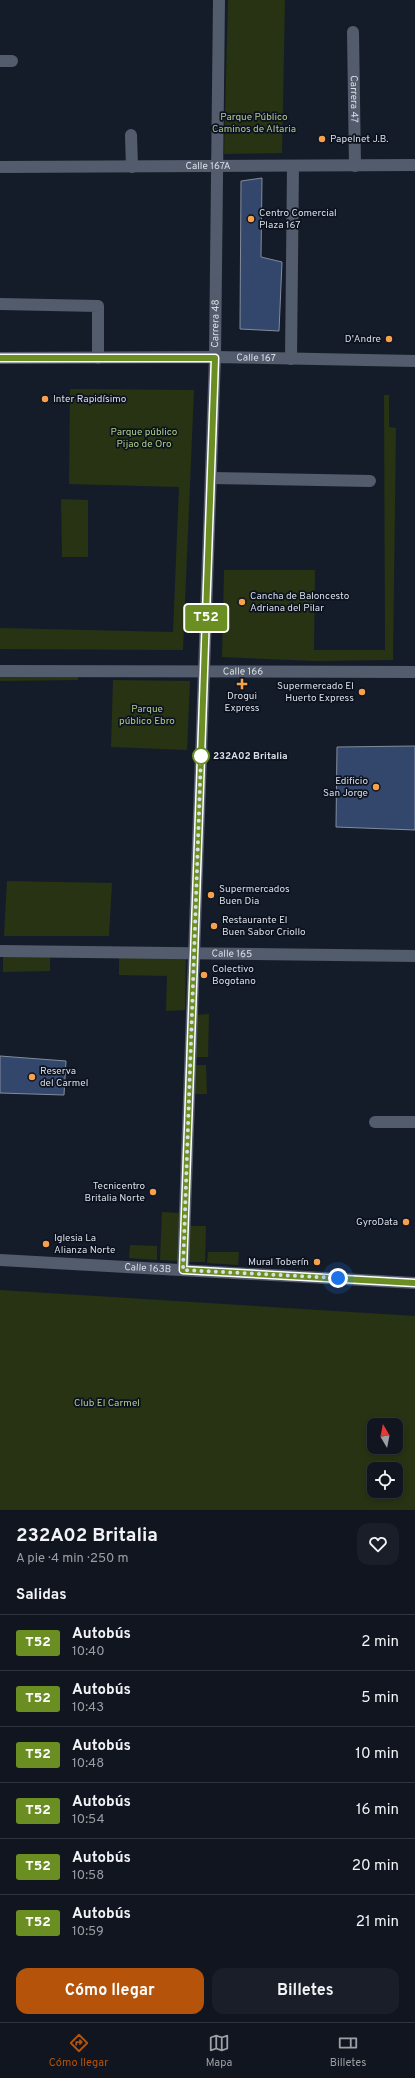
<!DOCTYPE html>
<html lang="es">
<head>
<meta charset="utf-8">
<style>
  :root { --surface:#10151f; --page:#191e28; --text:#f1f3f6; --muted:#9c9fa4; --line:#30343d; --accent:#b45309 }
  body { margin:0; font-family:Overpass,sans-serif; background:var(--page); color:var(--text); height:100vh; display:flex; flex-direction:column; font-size:15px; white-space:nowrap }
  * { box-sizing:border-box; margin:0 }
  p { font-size:13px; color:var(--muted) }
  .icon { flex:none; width:22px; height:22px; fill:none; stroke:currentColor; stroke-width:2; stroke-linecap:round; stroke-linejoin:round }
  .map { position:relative; height:1510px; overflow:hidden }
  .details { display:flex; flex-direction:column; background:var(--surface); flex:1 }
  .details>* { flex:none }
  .badge { padding:0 8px; border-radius:3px; font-size:14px; line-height:26px }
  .needle { width:26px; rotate:350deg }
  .fabs { position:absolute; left:367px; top:1418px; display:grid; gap:8px }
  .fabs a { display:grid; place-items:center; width:36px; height:36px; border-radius:8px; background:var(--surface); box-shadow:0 2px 6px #0003,0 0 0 1px var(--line); font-size:20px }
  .you { position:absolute; width:20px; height:20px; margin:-10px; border:3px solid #fff; border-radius:50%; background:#1a73e8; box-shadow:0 0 0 6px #1a73e833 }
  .map>.badge { position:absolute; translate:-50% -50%; box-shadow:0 0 0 2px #fff }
  h2 { padding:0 16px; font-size:15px; line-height:36px }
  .round { display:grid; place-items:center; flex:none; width:42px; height:42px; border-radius:12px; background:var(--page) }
  .headline { display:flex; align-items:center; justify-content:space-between; height:68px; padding:0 16px }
  h1 { font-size:19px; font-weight:700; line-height:30px }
  .action { display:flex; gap:8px; margin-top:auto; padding:8px 16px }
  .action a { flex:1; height:46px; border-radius:12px; background:var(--accent); color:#fff; font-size:16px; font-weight:700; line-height:46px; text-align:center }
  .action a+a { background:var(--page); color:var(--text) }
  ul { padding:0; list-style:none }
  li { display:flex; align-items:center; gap:12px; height:56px; padding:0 16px; border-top:1px solid var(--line) }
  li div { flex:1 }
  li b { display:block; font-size:15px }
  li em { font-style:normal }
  li .badge { min-width:44px; font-weight:700; text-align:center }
  .dock { display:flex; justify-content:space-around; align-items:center; height:56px; border-top:1px solid var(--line); background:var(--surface); font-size:11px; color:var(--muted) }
  .dock a { display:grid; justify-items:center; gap:2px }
  .dock .selected { color:var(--accent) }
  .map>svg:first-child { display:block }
</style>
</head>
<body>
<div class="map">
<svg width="415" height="1510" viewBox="0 0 415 1510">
  <rect width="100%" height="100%" fill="#151c29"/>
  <g fill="#273312" fill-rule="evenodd">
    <polygon points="228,0 285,0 282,153 224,154"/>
    <polygon points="70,389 194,390 183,650 0,649 0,628 173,632 179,487 69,484"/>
    <polygon points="384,395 389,395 389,427 396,428 393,660 315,661 222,657 224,570 315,570 314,650 385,650"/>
    <polygon points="61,499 88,500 88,557 62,557"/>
    <polygon points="0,675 78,675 78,680 0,681"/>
    <polygon points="113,680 190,681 187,750 111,747"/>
    <polygon points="7,881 112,883 109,936 4,936"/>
    <polygon points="119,956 186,956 185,1010 166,1011 167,976 119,975"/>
    <polygon points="3,957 50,957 50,971 3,972"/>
    <polygon points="209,1014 208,1057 194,1057 196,1015"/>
    <polygon points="194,1065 206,1065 207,1094 194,1094"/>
    <polygon points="162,1212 181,1213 179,1261 160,1260"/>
    <polygon points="188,1226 206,1226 205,1262 187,1262"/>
    <polygon points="130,1245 157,1246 157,1260 129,1258"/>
    <polygon points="208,1252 239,1252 238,1265 207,1263"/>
    <path d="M0,1290l415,26v194h-415zM374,1425h22v22h-22zM374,1469h22v22h-22z"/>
  </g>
  <g fill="#33476d" stroke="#838c9d">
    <polygon points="262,178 261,257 282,262 279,331 240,329 241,181"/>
    <polygon points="415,746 415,830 336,827 337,747"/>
    <polygon points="0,1056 66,1061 64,1095 0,1093"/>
  </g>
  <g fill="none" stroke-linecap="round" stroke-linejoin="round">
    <g stroke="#535c6c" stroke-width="12">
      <path id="s1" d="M353,32l2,134"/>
      <polyline points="0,61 12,61"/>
      <polyline points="131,135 132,167"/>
      <path id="s2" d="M0,167l415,-2"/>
      <polyline points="0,304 98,306 98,358"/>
      <path id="s3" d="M0,358l215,-1 200,4"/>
      <polyline points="291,359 293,166"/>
      <polyline points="211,478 370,481"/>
      <path id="s4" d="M0,671l415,1"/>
      <path id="s5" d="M0,951l415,5"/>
      <polyline points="375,1122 415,1122"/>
      <path id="s6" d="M0,1260l415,23"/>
      <path id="s7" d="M183,1270l32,-913 4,-357"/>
    </g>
  </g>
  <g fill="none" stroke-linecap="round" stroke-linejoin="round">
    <g stroke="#fff" stroke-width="9">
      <polyline id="line" points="0,358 215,358 183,1270 415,1283"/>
    </g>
    <use href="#line" stroke="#6b8e23" stroke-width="6"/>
    <polyline stroke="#d9dee7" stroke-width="4" stroke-dasharray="0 7.2" points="201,756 183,1270 338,1278"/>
  </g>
  <g fill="#f9a04c" stroke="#0c131f" stroke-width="1.5">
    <circle cx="322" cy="139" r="4"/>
    <circle cx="251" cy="219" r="4"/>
    <circle cx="389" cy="339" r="4"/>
    <circle cx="45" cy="399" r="4"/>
    <circle cx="242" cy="602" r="4"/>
    <path d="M240 678h4v4h4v4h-4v4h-4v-4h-4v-4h4z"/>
    <circle cx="362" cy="692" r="4"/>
    <circle cx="376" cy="787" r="4"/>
    <circle cx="211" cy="895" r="4"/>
    <circle cx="214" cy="926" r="4"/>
    <circle cx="204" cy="975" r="4"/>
    <circle cx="32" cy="1077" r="4"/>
    <circle cx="153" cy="1192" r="4"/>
    <circle cx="406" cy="1222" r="4"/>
    <circle cx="46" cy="1244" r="4"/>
    <circle cx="317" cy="1262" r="4"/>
  </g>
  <circle fill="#fff" stroke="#6b8e23" stroke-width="2" cx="201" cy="756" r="8"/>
  <g text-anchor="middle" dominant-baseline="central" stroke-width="3.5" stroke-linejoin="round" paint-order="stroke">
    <g font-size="10" fill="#d9dee7" stroke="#0c131f">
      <text stroke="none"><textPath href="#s1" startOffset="67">Carrera 47</textPath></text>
      <text stroke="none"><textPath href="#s2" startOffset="208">Calle 167A</textPath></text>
      <text stroke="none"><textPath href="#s7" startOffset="947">Carrera 48</textPath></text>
      <text stroke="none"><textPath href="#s3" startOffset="256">Calle 167</textPath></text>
      <text stroke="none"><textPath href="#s4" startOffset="243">Calle 166</textPath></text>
      <text stroke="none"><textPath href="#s5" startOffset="232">Calle 165</textPath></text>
      <text stroke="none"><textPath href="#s6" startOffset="148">Calle 163B</textPath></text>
    </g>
    <g font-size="10" fill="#afcb85" stroke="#0c131f">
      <text x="254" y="117">Parque Público<tspan x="254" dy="12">Caminos de Altaria</tspan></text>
      <text x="144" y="432">Parque público<tspan x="144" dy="12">Pijao de Oro</tspan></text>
      <text x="147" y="709">Parque<tspan x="147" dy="12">público Ebro</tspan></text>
      <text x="107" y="1403">Club El Carmel</text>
    </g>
    <g font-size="10" fill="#d9dee7" stroke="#0c131f" text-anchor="start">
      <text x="330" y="139">Papelnet J.B.</text>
      <text x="259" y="213">Centro Comercial<tspan x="259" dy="12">Plaza 167</tspan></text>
      <text x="381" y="339" text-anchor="end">D'Andre</text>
      <text x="53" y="399">Inter Rapidísimo</text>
      <text x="250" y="596">Cancha de Baloncesto<tspan x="250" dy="12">Adriana del Pilar</tspan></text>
      <text x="354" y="686" text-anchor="end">Supermercado El<tspan x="354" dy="12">Huerto Express</tspan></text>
      <text x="242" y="696" text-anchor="middle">Drogui<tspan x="242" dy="12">Express</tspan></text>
      <text x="368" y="781" text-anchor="end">Edificio<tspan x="368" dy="12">San Jorge</tspan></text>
      <text x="219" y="889">Supermercados<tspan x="219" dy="12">Buen Dia</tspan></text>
      <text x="222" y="920">Restaurante El<tspan x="222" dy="12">Buen Sabor Criollo</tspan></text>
      <text x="212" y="969">Colectivo<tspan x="212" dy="12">Bogotano</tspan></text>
      <text x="40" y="1071">Reserva<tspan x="40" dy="12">del Carmel</tspan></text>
      <text x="145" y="1186" text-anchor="end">Tecnicentro<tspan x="145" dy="12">Britalia Norte</tspan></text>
      <text x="398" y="1222" text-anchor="end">GyroData</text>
      <text x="54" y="1238">Iglesia La<tspan x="54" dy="12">Alianza Norte</tspan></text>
      <text x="309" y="1262" text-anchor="end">Mural Toberín</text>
    </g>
    <g font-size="10" font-weight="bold" fill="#d9dee7" stroke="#0c131f" text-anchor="start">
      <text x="213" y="756">232A02 Britalia</text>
    </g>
  </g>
</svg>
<div class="fabs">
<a><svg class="needle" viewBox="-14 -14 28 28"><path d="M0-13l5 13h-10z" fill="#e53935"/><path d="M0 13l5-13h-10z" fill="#9c9fa4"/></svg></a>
<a><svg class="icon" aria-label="locate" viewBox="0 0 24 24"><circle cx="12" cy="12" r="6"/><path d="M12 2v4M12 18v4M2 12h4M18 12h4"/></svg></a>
</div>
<div class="you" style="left:338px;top:1278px"></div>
<b class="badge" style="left:206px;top:618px;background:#6b8e23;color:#fff">T52</b>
</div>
<section class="details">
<div class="headline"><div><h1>232A02 Britalia</h1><p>A pie · 4 min · 250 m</p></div><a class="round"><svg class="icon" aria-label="heart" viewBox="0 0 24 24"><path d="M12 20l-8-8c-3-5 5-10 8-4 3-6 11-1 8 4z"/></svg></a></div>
<h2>Salidas</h2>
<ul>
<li><span class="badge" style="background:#6b8e23;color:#fff">T52</span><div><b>Autobús</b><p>10:40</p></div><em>2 min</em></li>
<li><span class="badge" style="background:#6b8e23;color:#fff">T52</span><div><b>Autobús</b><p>10:43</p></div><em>5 min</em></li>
<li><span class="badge" style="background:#6b8e23;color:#fff">T52</span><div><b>Autobús</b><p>10:48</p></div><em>10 min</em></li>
<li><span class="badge" style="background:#6b8e23;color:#fff">T52</span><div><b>Autobús</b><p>10:54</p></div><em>16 min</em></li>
<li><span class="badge" style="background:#6b8e23;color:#fff">T52</span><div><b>Autobús</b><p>10:58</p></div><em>20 min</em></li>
<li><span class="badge" style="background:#6b8e23;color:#fff">T52</span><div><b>Autobús</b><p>10:59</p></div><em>21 min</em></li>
</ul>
<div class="action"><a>Cómo llegar</a><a>Billetes</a></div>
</section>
<nav class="dock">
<a class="selected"><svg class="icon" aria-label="directions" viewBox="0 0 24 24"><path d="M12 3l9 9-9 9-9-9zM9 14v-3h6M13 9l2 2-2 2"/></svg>Cómo llegar</a>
<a><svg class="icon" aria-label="map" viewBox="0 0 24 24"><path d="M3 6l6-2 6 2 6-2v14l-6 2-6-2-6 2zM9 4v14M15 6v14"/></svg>Mapa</a>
<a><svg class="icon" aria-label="tickets" viewBox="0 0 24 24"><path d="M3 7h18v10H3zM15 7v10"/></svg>Billetes</a>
</nav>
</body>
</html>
